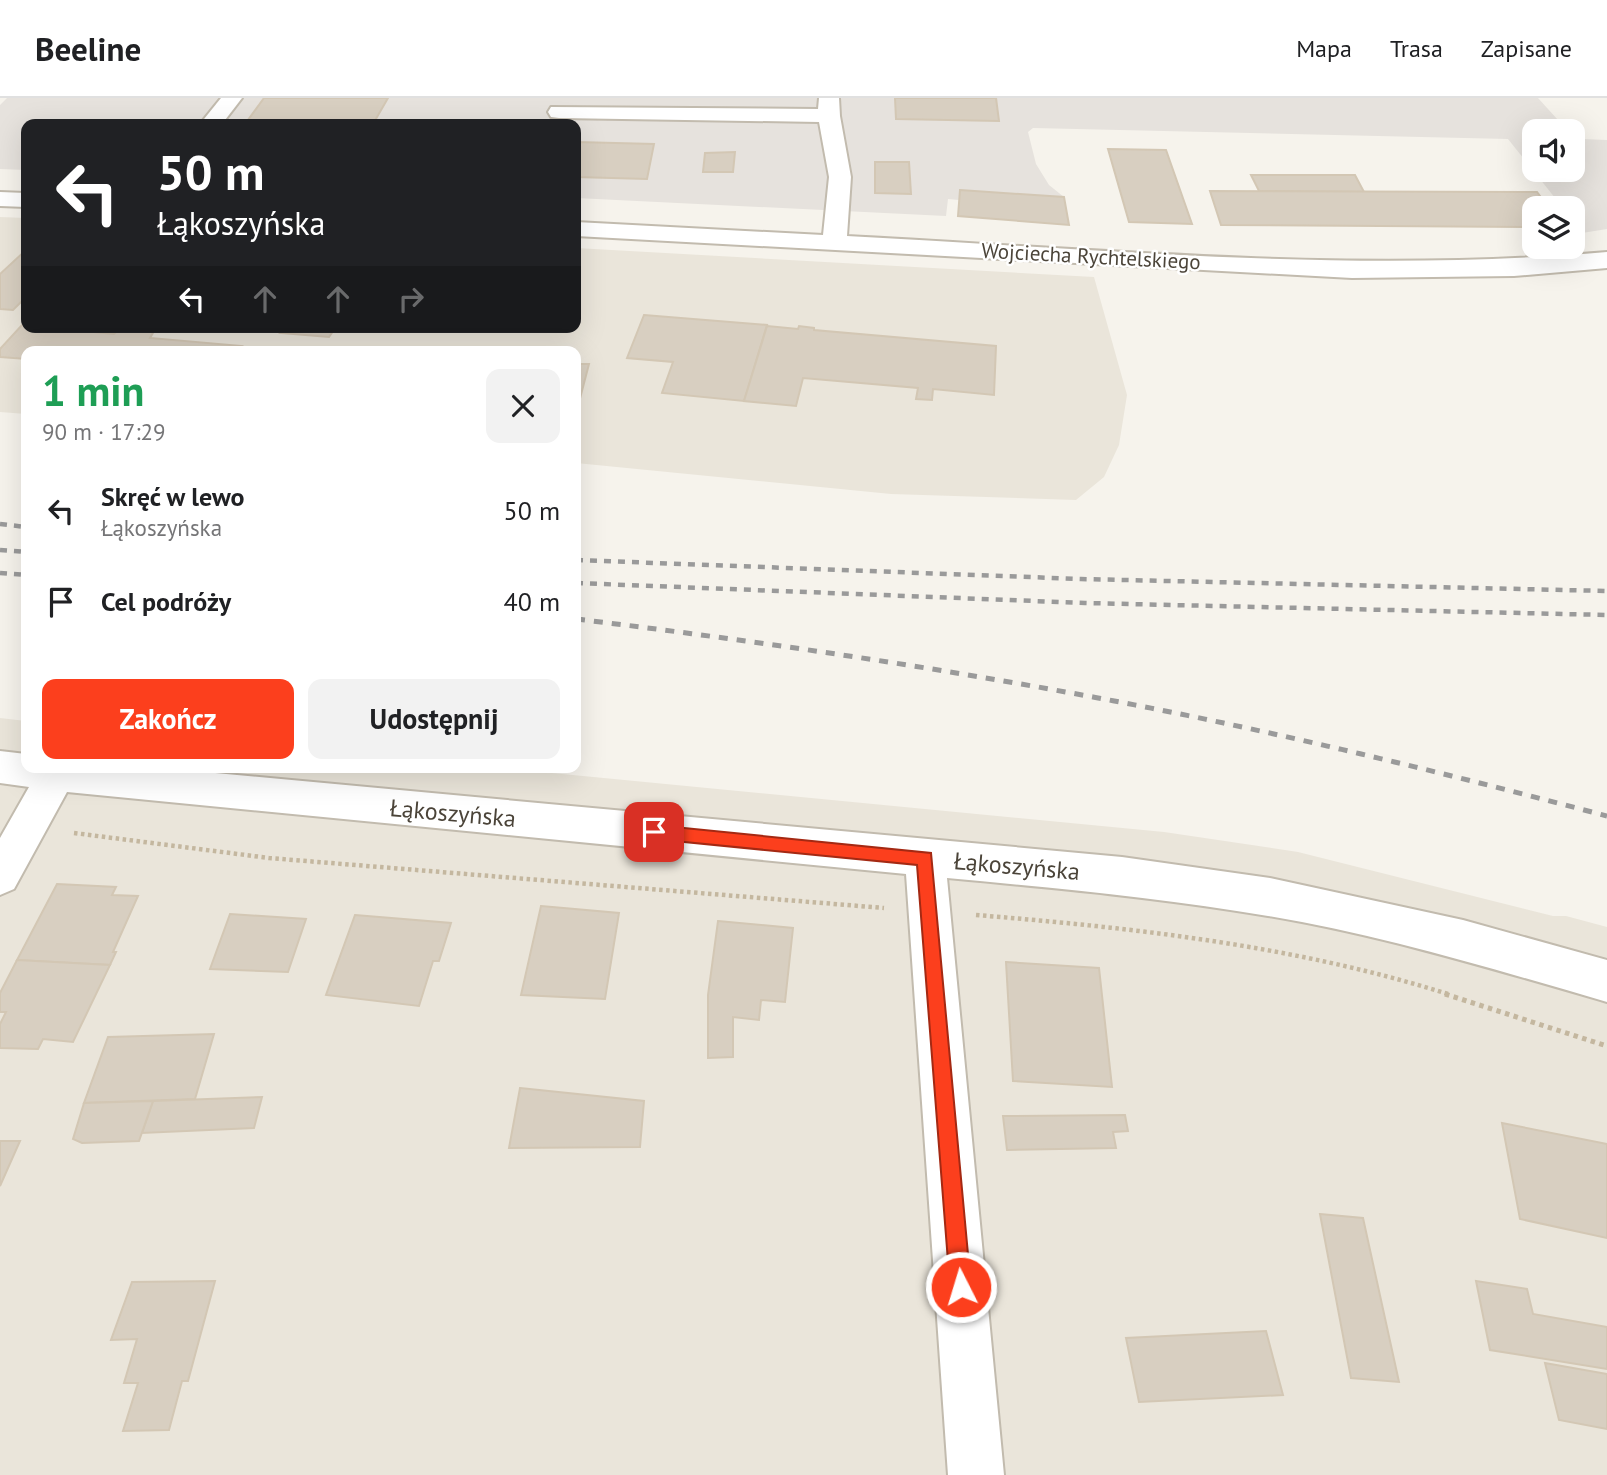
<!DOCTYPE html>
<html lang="pl">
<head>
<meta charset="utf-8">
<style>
	body { margin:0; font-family:"PT Sans",sans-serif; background:#f2f2f2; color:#202124; height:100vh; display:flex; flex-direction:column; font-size:26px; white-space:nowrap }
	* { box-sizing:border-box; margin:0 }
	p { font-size:23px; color:#757577 }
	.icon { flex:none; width:38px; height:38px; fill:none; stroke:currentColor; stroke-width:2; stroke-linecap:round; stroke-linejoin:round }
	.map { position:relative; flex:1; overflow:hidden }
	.sheet { position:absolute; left:21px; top:248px; width:560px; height:427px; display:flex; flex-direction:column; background:#fff; border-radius:14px; box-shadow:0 7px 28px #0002 }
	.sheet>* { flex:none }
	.banner { position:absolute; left:21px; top:21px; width:560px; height:214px; border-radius:14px; box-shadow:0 7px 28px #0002; background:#202124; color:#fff; overflow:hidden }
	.controls { position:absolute; left:1522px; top:21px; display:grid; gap:14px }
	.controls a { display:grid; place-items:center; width:63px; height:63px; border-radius:14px; background:#fff; box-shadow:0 7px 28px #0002; font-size:35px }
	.pin { position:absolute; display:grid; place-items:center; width:60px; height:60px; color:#fff; margin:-30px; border-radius:14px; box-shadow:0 4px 10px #0006 }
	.me { position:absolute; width:77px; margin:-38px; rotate:355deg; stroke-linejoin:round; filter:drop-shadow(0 0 5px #0008) }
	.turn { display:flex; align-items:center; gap:24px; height:147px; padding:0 21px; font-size:32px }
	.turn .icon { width:91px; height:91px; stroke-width:2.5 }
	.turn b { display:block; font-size:49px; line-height:60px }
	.lanes { display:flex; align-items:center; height:66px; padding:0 21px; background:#0003; justify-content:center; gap:35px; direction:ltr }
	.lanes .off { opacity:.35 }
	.round { display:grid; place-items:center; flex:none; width:74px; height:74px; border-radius:14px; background:#f2f2f2 }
	.summary { display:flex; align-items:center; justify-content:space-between; height:119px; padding:0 21px }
	h1 { font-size:42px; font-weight:800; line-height:52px; color:#1e9e55 }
	.cta { display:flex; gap:14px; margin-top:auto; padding:14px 21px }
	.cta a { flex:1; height:80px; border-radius:14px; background:#fc3f1d; color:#fff; font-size:28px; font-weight:800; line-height:80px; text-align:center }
	.cta a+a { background:#f2f2f2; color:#202124 }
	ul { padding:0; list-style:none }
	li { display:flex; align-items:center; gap:21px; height:91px; padding:0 21px }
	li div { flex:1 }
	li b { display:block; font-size:26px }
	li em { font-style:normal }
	header { display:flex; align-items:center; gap:42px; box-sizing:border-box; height:98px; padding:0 35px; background:#fff; border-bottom:2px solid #e0e0e0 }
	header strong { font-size:33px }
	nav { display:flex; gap:38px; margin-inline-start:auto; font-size:24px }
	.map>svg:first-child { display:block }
</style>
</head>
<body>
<header>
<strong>Beeline</strong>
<nav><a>Mapa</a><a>Trasa</a><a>Zapisane</a></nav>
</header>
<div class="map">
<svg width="1607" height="1377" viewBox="0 0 1607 1377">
	<rect width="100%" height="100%" fill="#f6f3ec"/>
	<g fill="#eae5da">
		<path d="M0,119l26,1v109h550v-79l518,29 33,118 -8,50 -15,32 -28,23 -185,-6 -315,-31v-111h-550v62l-26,-2z"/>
		<path d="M0,620l26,3v47h475l663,64 134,20 255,64h13l41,11v548h-1607z"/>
	</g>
	<path fill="#e6e2dd" d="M7,0h1531l30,33h-33v39h38v-36l9,5 25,1v89l-25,4 -9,-11v-14h-10l-55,-69 -475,-11 -5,4 8,32 13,21 15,12 -103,-7 -2,10 -11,-1 -2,17 -370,-18v-74h-550v46l-26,-1v-64z"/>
	<g fill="#d8cfc1" stroke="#d3c7b4" stroke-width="2">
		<path d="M264,0h124l-15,26h-128z"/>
		<path d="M895,0h101l3,23 -103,-2z"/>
		<path d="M576,44l78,2 -7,35 -71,-2z"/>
		<path d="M1108,51l58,1 26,74 -63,-2z"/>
		<path d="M735,54l-2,20h-30l2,-19z"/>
		<path d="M875,64h34l2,32 -36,-1z"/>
		<path d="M1251,77h104l9,17 -105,-1z"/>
		<path d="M960,92l104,7 5,28 -111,-9z"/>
		<path d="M1210,93l327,1 12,16h-14v19l-314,-2z"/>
		<path d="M26,152v47l-13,13 -13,-1v-35z"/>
		<path d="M644,217l123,10 -23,76 -82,-8 11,-31 -46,-4z"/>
		<path d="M22,227l92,9 6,-6 34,3 -4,7 92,8 -4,6h-212v7l-26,-2v-8z"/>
		<path d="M767,228l31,3 1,-3 15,2v2l182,16 -2,49 -61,-6 -1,11 -16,-1 2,-11 -115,-10 -7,28 -52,-5z"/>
		<path d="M284,229h52l-7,10 -49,-4z"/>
		<path d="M576,266h13l-12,46h-1z"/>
		<path d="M57,786l59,3 -4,8 26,1 -25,56h3l-6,13 -93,-5z"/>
		<path d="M541,808l78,7 -14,86 -84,-4z"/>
		<path d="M230,816l76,5 -18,53 -78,-3z"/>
		<path d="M355,817l96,8 -12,38h-6l-14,45 -93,-11z"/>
		<path d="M718,823l75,7 -8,74 -24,-2 -2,20 -26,-3v40l-25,1v-63z"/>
		<path d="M17,862l93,5 -37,77 -30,-3 -5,10 -38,-1v-24l6,-12h-6v-19z"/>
		<path d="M1006,864l93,6 13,119 -99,-6z"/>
		<path d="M214,936l-19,65 -111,4 24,-66z"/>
		<path d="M520,990l124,13 -4,46 -131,1z"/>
		<path d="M262,999l-8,31 -112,5 11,-32z"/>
		<path d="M153,1003l-14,40 -57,2 -9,-4 11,-36z"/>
		<path d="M1125,1017l3,16 -15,1 3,16 -109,2 -4,-34z"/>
		<path d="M1502,1025l105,21v94l-87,-19z"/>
		<path d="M0,1043h20l-20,45z"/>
		<path d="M1320,1116l43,4 36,164 -48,-4z"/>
		<path d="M215,1183l-27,100h-6l-13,49 -46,1 15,-48h-14l13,-44 -26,1 21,-58z"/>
		<path d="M1476,1183l51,8 6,25 74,13v42l-117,-19z"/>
		<path d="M1266,1233l17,64 -144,7 -13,-64z"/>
		<path d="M1545,1265l62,11v55l-48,-9z"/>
	</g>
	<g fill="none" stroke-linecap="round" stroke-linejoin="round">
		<g stroke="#c2bbae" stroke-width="4">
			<g id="minor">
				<path d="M221,0h21l-20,26h-22z"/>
				<path d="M819,0h20l1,18 11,61 -4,59c253,13 507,38 760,16v16l-93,8 -162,2 -776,-42v-14l247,13 6,-58 -10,-55 -260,-4 -8,-1 -3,-5 3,-5 267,2z"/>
				<path d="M0,94l26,1v14l-26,-1z"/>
				<path d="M0,653l26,3v14h135l961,89 148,21 193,42 144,40v42c-110,-32 -226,-67 -339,-86 -106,-18 -214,-28 -321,-38l57,597h-56l-42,-601 -839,-82 -53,97 -14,6v-57l29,-51 -29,-4z"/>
			</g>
		</g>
		<g stroke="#c4b79f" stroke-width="4.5" stroke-dasharray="3.5 3.5" stroke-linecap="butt">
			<path d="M74,735l195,25 615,50"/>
			<path d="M976,817c160,13 321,31 475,80"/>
		</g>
		<path stroke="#c4b79f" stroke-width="5" stroke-dasharray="4.5 4.5" stroke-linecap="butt" d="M1445,896l162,52"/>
		<use href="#minor" fill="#fff" fill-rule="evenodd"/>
		<g stroke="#9a9a9a" stroke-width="4.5" stroke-dasharray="7 7" stroke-linecap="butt">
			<path d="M0,426l26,3"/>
			<path d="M0,452l26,2"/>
			<path d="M576,462l505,19 526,12"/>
			<path d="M0,475l26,2"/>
			<path d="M576,485l509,20 522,12"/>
			<path d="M576,521l11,1"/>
		</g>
		<path stroke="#9a9a9a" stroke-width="5" stroke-dasharray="9 9" stroke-linecap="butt" d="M576,521c173,21 345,46 517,78 173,32 344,74 514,119"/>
	</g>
	<path fill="#fc3f1d" stroke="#a42913" stroke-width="2" d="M654,727l277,28 40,434 -3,8 -7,3 -8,-3 -3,-8 -33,-422 -263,-26 -6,-2 -2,-5 2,-5z"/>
	<g text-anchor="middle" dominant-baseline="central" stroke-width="5" stroke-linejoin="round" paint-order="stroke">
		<g font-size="21" fill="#4b4439" stroke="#fff">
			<text transform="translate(1091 158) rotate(3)">Wojciecha Rychtelskiego</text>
		</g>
		<g font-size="24" fill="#4b4439" stroke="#fff">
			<text transform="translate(453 715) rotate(5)">Łąkoszyńska</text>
			<text transform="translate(1017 768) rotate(5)">Łąkoszyńska</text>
		</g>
	</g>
</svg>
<div class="controls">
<a><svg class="icon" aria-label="sound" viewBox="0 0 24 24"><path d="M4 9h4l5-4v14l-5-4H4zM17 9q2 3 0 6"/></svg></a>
<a><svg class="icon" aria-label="layers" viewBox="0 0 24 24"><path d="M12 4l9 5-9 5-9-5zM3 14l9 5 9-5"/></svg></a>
</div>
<div class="pin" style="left:654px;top:734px;background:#d93025"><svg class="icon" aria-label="arrive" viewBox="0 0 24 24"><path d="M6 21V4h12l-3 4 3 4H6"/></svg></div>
<svg class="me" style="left:961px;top:1189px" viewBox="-20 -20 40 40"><circle r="17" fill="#fc3f1d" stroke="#fff" stroke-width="3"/><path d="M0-11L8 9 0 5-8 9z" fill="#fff"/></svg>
<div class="banner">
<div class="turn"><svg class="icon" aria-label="left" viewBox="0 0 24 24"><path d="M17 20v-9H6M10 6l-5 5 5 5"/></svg><div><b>50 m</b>Łąkoszyńska</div></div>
<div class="lanes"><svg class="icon" aria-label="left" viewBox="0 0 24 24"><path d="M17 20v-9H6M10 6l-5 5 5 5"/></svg><svg class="icon off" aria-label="ahead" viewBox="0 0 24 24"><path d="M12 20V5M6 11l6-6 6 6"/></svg><svg class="icon off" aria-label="ahead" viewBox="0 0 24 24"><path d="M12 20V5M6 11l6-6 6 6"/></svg><svg class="icon off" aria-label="right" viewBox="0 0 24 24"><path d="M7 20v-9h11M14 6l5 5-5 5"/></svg></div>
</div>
<section class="sheet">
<div class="summary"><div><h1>1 min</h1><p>90 m · 17:29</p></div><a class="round"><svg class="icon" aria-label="close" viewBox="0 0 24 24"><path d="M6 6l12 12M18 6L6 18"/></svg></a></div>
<ul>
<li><svg class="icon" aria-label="left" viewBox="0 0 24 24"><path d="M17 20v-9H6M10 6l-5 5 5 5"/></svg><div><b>Skręć w lewo</b><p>Łąkoszyńska</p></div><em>50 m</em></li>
<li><svg class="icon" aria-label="arrive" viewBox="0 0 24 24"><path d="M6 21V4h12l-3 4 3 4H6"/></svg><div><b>Cel podróży</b></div><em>40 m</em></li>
</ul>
<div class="cta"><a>Zakończ</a><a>Udostępnij</a></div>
</section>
</div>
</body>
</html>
